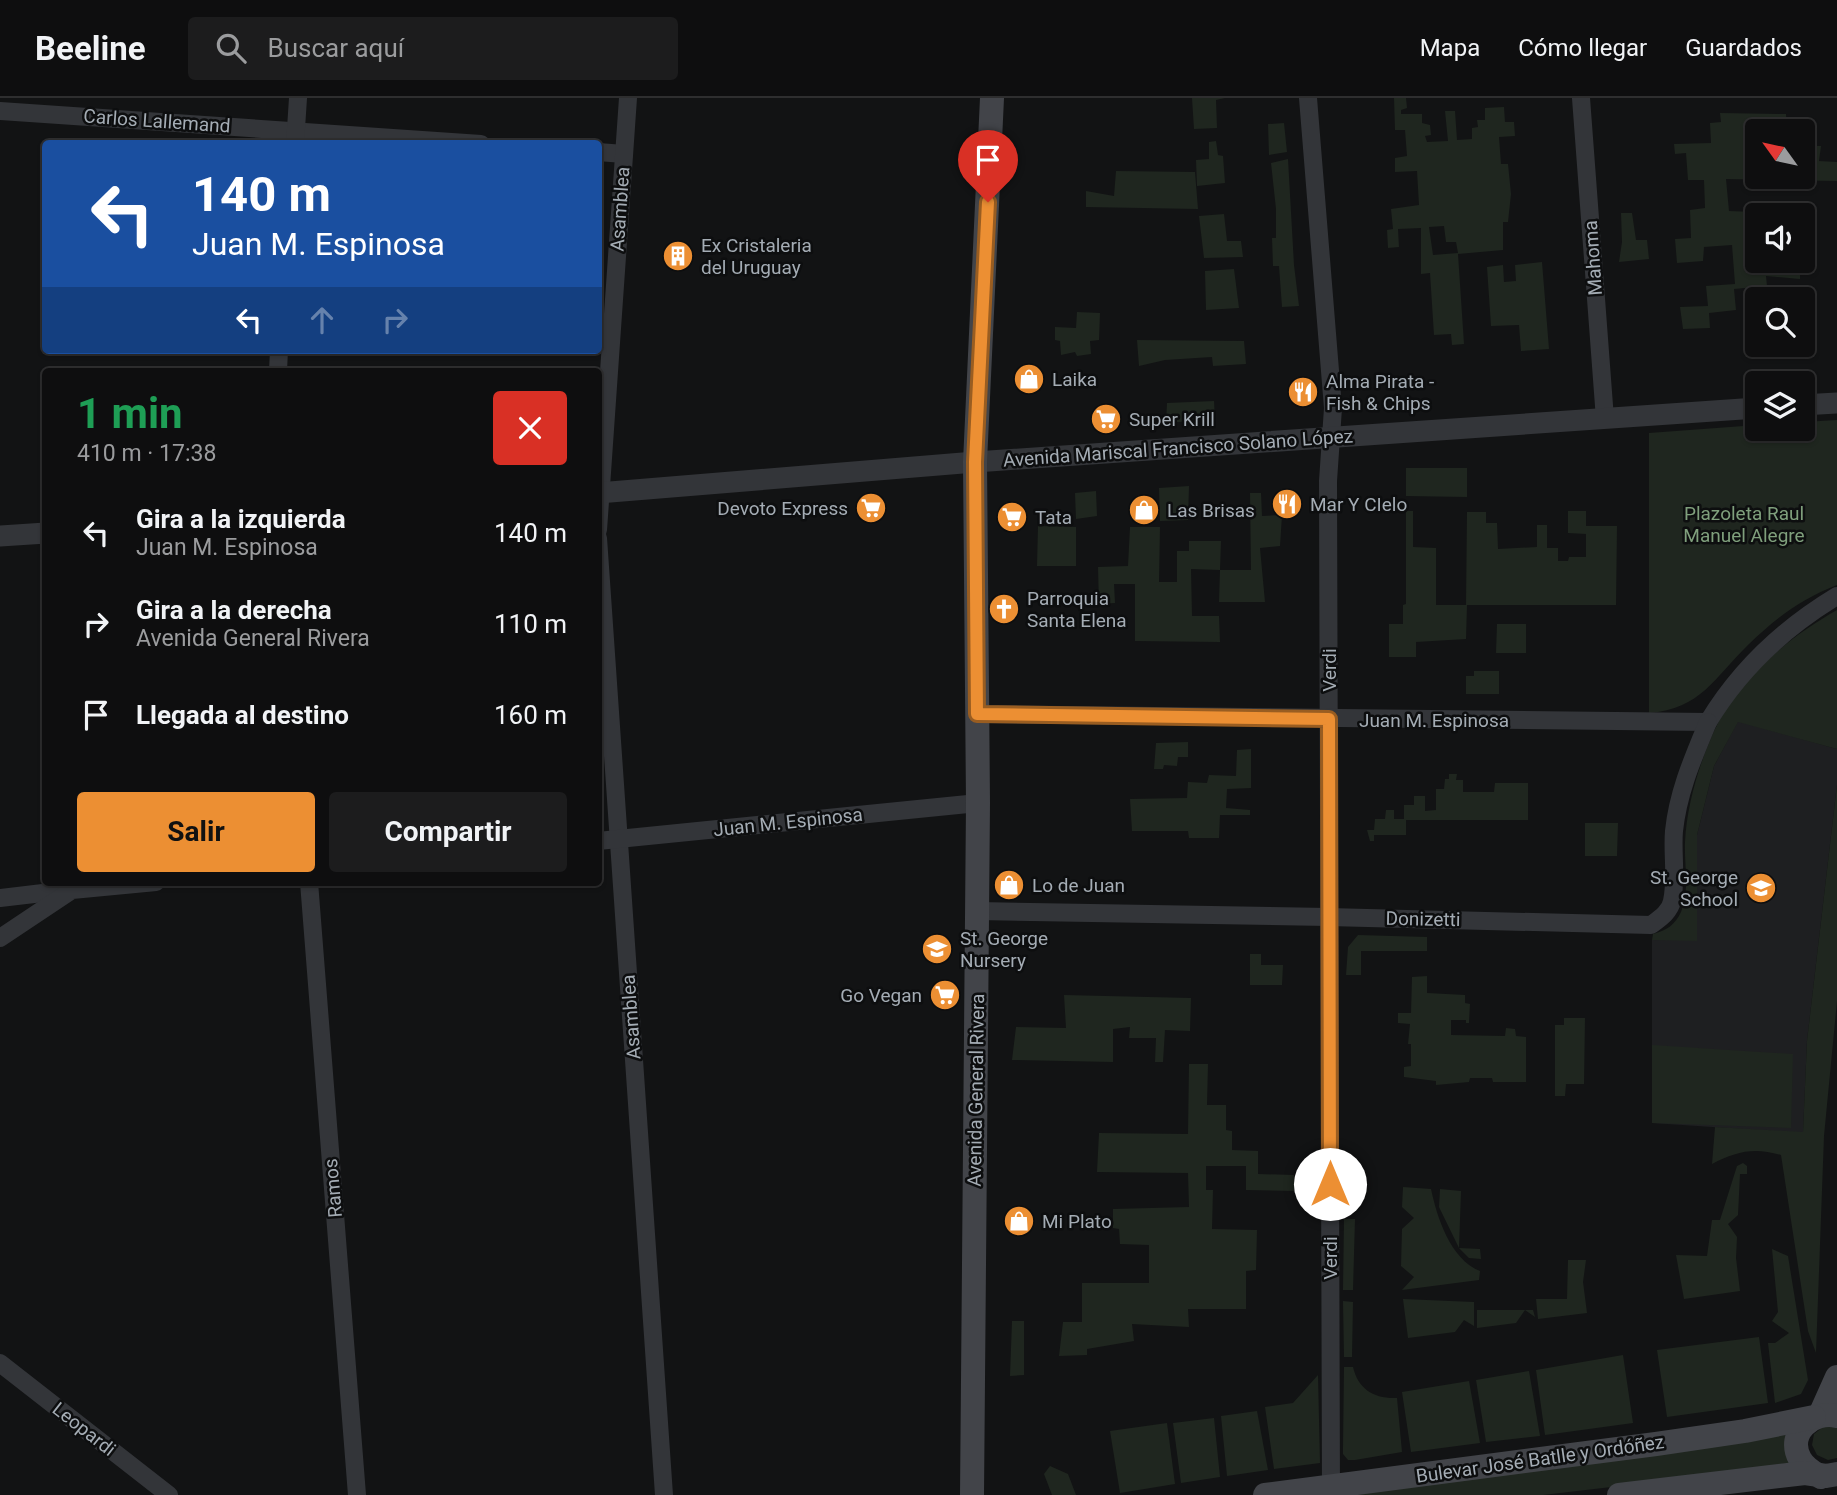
<!DOCTYPE html>
<html lang="es">
<head>
<meta charset="utf-8">
<style>
	body { margin:0; font-family:Roboto,sans-serif; background:#1c1c1d; color:#f1f3f6; height:100vh; display:flex; flex-direction:column; font-size:26px; white-space:nowrap }
	* { box-sizing:border-box; margin:0 }
	p { font-size:23px; color:#9b9c9e }
	.icon { flex:none; width:38px; height:38px; fill:none; stroke:currentColor; stroke-width:2; stroke-linecap:round; stroke-linejoin:round }
	.map { position:relative; flex:1; overflow:hidden }
	.panel { position:absolute; left:42px; top:270px; width:560px; height:518px; display:flex; flex-direction:column; background:#0e0e0f; border-radius:7px; box-shadow:0 2px 5px #0004,0 0 0 2px #2e2e2f }
	.panel>* { flex:none }
	.top-card { position:absolute; left:42px; top:42px; width:560px; height:214px; border-radius:7px; box-shadow:0 2px 5px #0004,0 0 0 2px #2e2e2f; background:#1a4fa0; color:#fff; overflow:hidden }
	.needle { width:46px; rotate:303deg }
	.buttons { position:absolute; left:1745px; top:21px; display:grid; gap:14px }
	.buttons a { display:grid; place-items:center; width:70px; height:70px; border-radius:7px; background:#0e0e0f; box-shadow:0 2px 5px #0004,0 0 0 2px #2e2e2f; font-size:35px }
	.pin { position:absolute; display:grid; place-items:center; width:60px; height:60px; color:#fff; margin:-72px -30px; border-radius:50% 50% 50% 0; rotate:-45deg; box-shadow:0 0 7px #0007 }
	.pin .icon { rotate:45deg }
	.me { position:absolute; width:77px; margin:-38px; rotate:0deg; stroke-linejoin:round; filter:drop-shadow(0 0 5px #0008) }
	.turn { display:flex; align-items:center; gap:24px; height:147px; padding:0 35px; font-size:32px }
	.turn .icon { width:91px; height:91px; stroke-width:2.5 }
	.turn b { display:block; font-size:49px; line-height:60px }
	.lanes { display:flex; align-items:center; height:66px; padding:0 35px; background:#0003; justify-content:center; gap:35px; direction:ltr }
	.lanes .off { opacity:.35 }
	.round { display:grid; place-items:center; flex:none; width:74px; height:74px; border-radius:7px; background:#1c1c1d }
	.head { display:flex; align-items:center; justify-content:space-between; height:119px; padding:0 35px }
	h1 { font-size:42px; font-weight:700; line-height:52px; color:#1e9e55 }
	.button { display:flex; gap:14px; margin-top:auto; padding:14px 35px }
	.button a { flex:1; height:80px; border-radius:7px; background:#ec8f33; color:#111; font-size:28px; font-weight:700; line-height:80px; text-align:center }
	.button a+a { background:#1c1c1d; color:#f1f3f6 }
	ul { padding:0; list-style:none }
	li { display:flex; align-items:center; gap:21px; height:91px; padding:0 35px }
	li div { flex:1 }
	li b { display:block; font-size:26px }
	li em { font-style:normal }
	header { display:flex; align-items:center; gap:42px; box-sizing:border-box; height:98px; padding:0 35px; background:#0e0e0f; border-bottom:2px solid #2e2e2f }
	header strong { font-size:33px }
	nav { display:flex; gap:38px; margin-inline-start:auto; font-size:24px }
	.search { width:490px; height:63px; background:#1c1c1d; display:flex; align-items:center; gap:18px; box-sizing:border-box; padding:0 24px; border-radius:7px; color:#9b9c9e; font-size:26px }
	.map>svg:first-child { display:block }
</style>
</head>
<body>
<header>
<strong>Beeline</strong>
<div class="search"><svg class="icon" aria-label="search" viewBox="0 0 24 24"><circle cx="10" cy="10" r="6"/><path d="M15 15l6 6"/></svg>Buscar aquí</div>
<nav><a>Mapa</a><a>Cómo llegar</a><a>Guardados</a></nav>
</header>
<div class="map">
<svg width="1837" height="1397" viewBox="0 0 1837 1397">
	<rect width="100%" height="100%" fill="#121314"/>
	<path fill="#1e1f21" d="M1738,623l99,28v36l-30,256 -4,92 -151,-10v-183h45v-105l17,-69z"/>
	<g fill="#1f261f" fill-rule="evenodd">
		<path d="M1192,0h33l-9,2 1,28 -23,1z"/>
		<path d="M1394,0h12l1,10 -6,2v4h21v9l8,2 1,10 -6,1 2,6 21,-1 -3,-30h10l2,29 15,-1v-11l6,-1 -1,-7h8v-12l19,-1 1,15h9l1,14 -16,1 2,27h7l3,30 -3,28h-5v28l-45,4 6,90 -12,1 -1,-11 -17,1 -4,-62 -9,1v-46l-23,1 1,18 -11,1 -1,-18 6,-1 -2,-20 28,-4 -2,-34 -22,1v-14l12,-2 -2,-26h-10zM1444,128l2,16h10l2,11 -25,2 -4,-28z"/>
		<path d="M1720,15l66,1 1,17h-30v46h45l1,-31h18l-2,15 18,1v19l-111,-2 3,32 76,3v31h-2l-1,-30h-45v46h43v18l-34,-3 1,10 -33,3 2,21 -27,3 1,15 -27,1 -3,-22 28,-1 -2,-20 29,-2 -3,-39 -28,2 -1,14 -26,2 -2,-24 16,-1 -1,-28 15,-2 -1,-28h-16l-2,-27 -11,1 -1,-10 37,-1 -1,-20 11,-1z"/>
		<path d="M1284,25l3,29 -18,3 -1,-31z"/>
		<path d="M1216,43l2,14 5,1 2,27 -28,3 -1,-26 13,-1v-17z"/>
		<path d="M1288,61l6,106 5,41 -17,1 -3,-41h-6l-1,-28h4v-29l-5,-46z"/>
		<path d="M1116,73l79,1 3,37 -112,-2v-16l28,5z"/>
		<path d="M1621,115h11l4,27h11l2,19 -30,3 3,-20z"/>
		<path d="M1224,116l3,27h14l2,16 -39,1 -5,-42z"/>
		<path d="M1542,164l7,87 -28,2 -2,-26 -28,1 -4,-59 16,-2 1,17 12,-1 -1,-16z"/>
		<path d="M1234,171l5,39 -33,2 -1,-39z"/>
		<path d="M1077,214l23,1 -1,27 -9,1 1,13 -14,2 -2,-4 -14,3 -1,-14 -5,-1v-13l21,1z"/>
		<path d="M1137,242l107,1 2,23 -33,2 -1,-9 -47,3 -26,6z"/>
		<path d="M1214,303l1,18 -49,4 1,-20z"/>
		<path d="M1837,322v165c-36,14 -61,33 -89,60 -34,33 -47,64 -99,68v-280l108,-8v4h45l1,-7z"/>
		<path d="M1406,370h61v29l-61,-1z"/>
		<path d="M1189,388l-1,34 -28,1 -1,-33z"/>
		<path d="M1096,393l1,25 -21,3 -1,-26z"/>
		<path d="M1250,395h11l1,23 20,-1 -2,31 -20,2 5,54h-46l1,-32 -29,-1 1,47h27l1,26 -85,-1v-57h-21l1,19 -16,1 -1,-37 30,-1 2,-39h30l-1,55h18v-31h12v-10h32l-1,29h31z"/>
		<path d="M1406,413h7v36l23,1v57h30l1,-93h19v11h11l1,26 39,-2v-22h10v23h11v13h10l1,-4h17v-23l-18,-1v-22h18v15h31l-1,79h-149l-1,34 -50,3v15h-27v-33h14v-19l3,-1z"/>
		<path d="M1038,428l38,1v39h-39z"/>
		<path d="M1837,512v139l-99,-27 -24,44 -17,69v106l-45,-1 1,-6c14,-4 22,-9 28,-22 9,-21 3,-48 4,-70 2,-38 14,-78 30,-113 24,-51 74,-92 122,-119z"/>
		<path d="M1497,526h29v29h-30z"/>
		<path d="M1474,573h25v23h-33v-18h8z"/>
		<path d="M1188,644v15h-10l-1,9 -13,-1 -1,4h-9l2,-26z"/>
		<path d="M1251,651v39l-24,1 -1,19 24,2v5h-30l-1,23h-30l-1,-7h-56l-2,-32 57,-1 1,-16 19,1 2,-8 27,1 1,-26z"/>
		<path d="M1449,676h8l-1,6h7v12h31l1,-9h33v37h-122v15h-32v6h-4l-3,-11h7l1,-11h10l1,-9h8v9h10v-14h10v-9h11v15l11,-1v-21h8l1,-10h4z"/>
		<path d="M1837,687v216l-13,135 -8,217 -8,-22 -27,-176c-26,-8 -45,-4 -69,9l3,-37 88,5 4,-91z"/>
		<path d="M1585,725h33l-1,33h-32z"/>
		<path d="M1358,837l69,2v14h-66v24h-15l2,-28z"/>
		<path d="M1250,856h11v11h22l-1,20h-32z"/>
		<path d="M1427,878v17l38,2v8l5,1 -1,19h-3v-3h-15v15l54,1 1,-8 9,1 1,7 10,1v45h-33l-1,-4h-22l-1,4 -33,3v-4l-32,-4v-10l7,-1v-22h-3l2,-20 -12,-1v-10h13l1,-36z"/>
		<path d="M1064,897l127,3 -1,33 -25,-1 -2,32h-8l1,-24h-27l1,-11 -17,2v33l-101,-2 4,-33 50,1z"/>
		<path d="M1564,920h21l-1,66h-18l-1,12h-10v-71h9z"/>
		<path d="M1652,947l141,9 -2,74 -139,-5z"/>
		<path d="M1189,966h19l-1,41h19v25l6,1v19l26,1v23l36,1v16l-48,-1v-24h-40v24h7l-1,39 45,1 -1,40 -10,1v38h-58l1,18 -57,-3 2,17 -47,8v6l-28,1 4,-34h19v-39h67v-38l-29,-1 -1,-15 -6,-1v-19l76,-2 -1,-34 -91,-1 2,-39 89,1z"/>
		<path d="M1743,1065l4,3v8h-7l-2,41 -10,9 9,13 -1,21 4,33 -56,8 -8,-44 31,1 5,-36h8l17,-54z"/>
		<path d="M1403,1089l28,2c6,28 19,70 49,82l-1,9 -77,10 12,-13 -13,-11 1,-37 12,-11 -12,-11z"/>
		<path d="M1440,1091l21,2 -2,57 21,1 1,10 -12,-1 -10,-10 -20,-41z"/>
		<path d="M1344,1121h11l-2,71h-10z"/>
		<path d="M1772,1151l16,7 20,124 -7,14 -26,9 -7,-60h7l14,-10 -17,-12 6,-9z"/>
		<path d="M1568,1162h18l-3,22 4,31 -49,6 -2,-20h31z"/>
		<path d="M1403,1201l71,3v24l-10,-6 -9,12 -47,6z"/>
		<path d="M1343,1203l10,1 -1,55h-8z"/>
		<path d="M1477,1212h56l2,7 -10,-7 -9,13 -39,5z"/>
		<path d="M1012,1223h12v54l-14,1z"/>
		<path d="M1759,1239l9,66 -101,14 -10,-67z"/>
		<path d="M1623,1257l10,68 -88,12 -9,-65z"/>
		<path d="M1344,1269h9c5,22 21,32 44,31l5,54 -47,8h-7l-5,-6v-6z"/>
		<path d="M1529,1273l11,65 -54,6 -10,-62z"/>
		<path d="M1318,1277l2,88 -46,6 -9,-62 28,-4z"/>
		<path d="M1469,1283l11,62 -69,9 -9,-60z"/>
		<path d="M1257,1313l11,59 -41,6 -6,-60z"/>
		<path d="M1214,1320l6,59 -39,6 -8,-60z"/>
		<path d="M1167,1325l8,61 -55,9 -10,-62z"/>
		<path d="M1823,1329h14v31l-9,2 -11,-5 -5,-10 2,-11z"/>
		<path d="M1790,1334l5,30 -81,13 -171,20h-193z"/>
		<path d="M1050,1368l18,8 8,21h-24l-8,-21z"/>
	</g>
	<g fill="none" stroke-linecap="round" stroke-linejoin="round">
		<g stroke="#333539" stroke-width="18">
			<path d="M1308,0l25,310 -5,73 3,1014"/>
			<path d="M1581,0l24,321"/>
			<path d="M0,13l481,33"/>
			<path d="M295,46l3,-46"/>
			<path d="M598,54l26,2"/>
			<path d="M278,273l1,-21"/>
			<path d="M598,432l30,-432"/>
			<path d="M598,440l66,957"/>
			<path d="M977,616l731,8c32,-53 76,-94 129,-126"/>
			<path d="M598,743l380,-38"/>
			<path d="M309,784l48,613"/>
			<path d="M0,800l68,-8"/>
			<path d="M977,813l351,6 323,8c8,-6 19,-13 21,-24 5,-22 0,-48 2,-70 4,-39 19,-73 34,-109"/>
			<path d="M0,840l72,-48 84,-8"/>
			<path d="M0,1265l169,132"/>
		</g>
		<g stroke="#333539" stroke-width="21">
			<path d="M1802,307l35,-2"/>
			<path d="M598,395l377,-31 782,-54"/>
			<path d="M0,438l46,-3"/>
		</g>
		<g stroke="#424449" stroke-width="24">
			<path d="M1820,1317l17,-38"/>
			<path d="M1821,1379c-8,-5 -16,-9 -21,-18 -14,-25 12,-49 37,-43"/>
			<path d="M972,1397l6,-692 -3,-341 17,-364"/>
			<path d="M1265,1397l391,-51 89,-13 69,-14"/>
			<path d="M1619,1397l186,-22 21,3 11,-2"/>
		</g>
	</g>
	<g fill="none" stroke-linecap="round" stroke-linejoin="round">
		<g stroke="#995d21" stroke-width="18">
			<path id="route" d="M988,104l-13,260 2,252 352,5 1,465"/>
		</g>
		<use href="#route" stroke="#ec8f33" stroke-width="12"/>
	</g>
	<defs>
		<g id="building-disc" transform="scale(1.575)"><circle r="9.5" fill="#ec8f33" stroke="#0d0e0f"/><path d="M-4-6H4V6H1V3H-1V6H-4ZM-2.5-4.3h1.7v1.8h-1.7ZM.8-4.3h1.7v1.8H.8ZM-2.5-1h1.7V.8h-1.7ZM.8-1h1.7V.8H.8Z" fill="#fff"/></g>
		<g id="shop-disc" transform="scale(1.575)"><circle r="9.5" fill="#ec8f33" stroke="#0d0e0f"/><path d="M-5-2.5h2.3a2.7 3.5 0 0 1 5.4 0H5L5.5 6h-11ZM-1.5-2.5h3a1.5 2.3 0 0 0-3 0Z" fill="#fff"/></g>
		<g id="restaurant-disc" transform="scale(1.575)"><circle r="9.5" fill="#ec8f33" stroke="#0d0e0f"/><path d="M-5-6h1v4h1v-4h1v4h1v-4h1v5L-1.5 .5V6h-2V.5L-5-1ZM5-6V6H3V1.5H1.5Q1.5-4 5-6Z" fill="#fff"/></g>
		<g id="supermarket-disc" transform="scale(1.575)"><circle r="9.5" fill="#ec8f33" stroke="#0d0e0f"/><path d="M-6-5.5h2.5l.6 2H6L4.5 2H-2.5L-4.4-4H-6ZM-1.5 3.2a1.3 1.3 0 1 0 .1 0ZM3 3.2a1.3 1.3 0 1 0 .1 0Z" fill="#fff"/></g>
		<g id="church-disc" transform="scale(1.575)"><circle r="9.5" fill="#ec8f33" stroke="#0d0e0f"/><path d="M-1.2-6h2.4v3.5h3.3v2.4h-3.3V6h-2.4V-.1h-3.3v-2.4h3.3Z" fill="#fff"/></g>
		<g id="school-disc" transform="scale(1.575)"><circle r="9.5" fill="#ec8f33" stroke="#0d0e0f"/><path d="M0-5L7-2L0 1L-7-2ZM-4 1L0 2.5L4 1V4Q0 6-4 4Z" fill="#fff"/></g>
	</defs>
	<g fill-rule="evenodd">
		<use href="#building-disc" x="678" y="158"/>
		<use href="#shop-disc" x="1029" y="281"/>
		<use href="#restaurant-disc" x="1303" y="294"/>
		<use href="#supermarket-disc" x="1106" y="321"/>
		<use href="#restaurant-disc" x="1287" y="406"/>
		<use href="#supermarket-disc" x="871" y="410"/>
		<use href="#shop-disc" x="1144" y="412"/>
		<use href="#supermarket-disc" x="1012" y="419"/>
		<use href="#church-disc" x="1004" y="511"/>
		<use href="#shop-disc" x="1009" y="787"/>
		<use href="#school-disc" x="1761" y="790"/>
		<use href="#school-disc" x="937" y="851"/>
		<use href="#supermarket-disc" x="945" y="897"/>
		<use href="#shop-disc" x="1019" y="1123"/>
	</g>
	<g text-anchor="middle" dominant-baseline="central" stroke-width="5" stroke-linejoin="round" paint-order="stroke">
		<g font-size="19" fill="#a4acb4" stroke="#0d0e0f">
			<text transform="translate(157 23) rotate(4)">Carlos Lallemand</text>
			<text transform="translate(620 111) rotate(-86)">Asamblea</text>
			<text transform="translate(1593 160) rotate(-94)">Mahoma</text>
			<text transform="translate(1178 350) rotate(-4)">Avenida Mariscal Francisco Solano López</text>
			<text transform="translate(1329 572) rotate(-90)">Verdi</text>
			<text x="1434" y="622">Juan M. Espinosa</text>
			<text transform="translate(788 724) rotate(-6)">Juan M. Espinosa</text>
			<text transform="translate(1423 821) rotate(1)">Donizetti</text>
			<text transform="translate(631 919) rotate(-94)">Asamblea</text>
			<text transform="translate(976 992) rotate(-89)">Avenida General Rivera</text>
			<text transform="translate(333 1090) rotate(-95)">Ramos</text>
			<text transform="translate(1330 1160) rotate(-90)">Verdi</text>
			<text transform="translate(84 1331) rotate(38)">Leopardi</text>
			<text transform="translate(1540 1361) rotate(-8)">Bulevar José Batlle y Ordóñez</text>
		</g>
		<g font-size="19" fill="#a4acb4" stroke="#0d0e0f" text-anchor="start">
			<text x="701" y="147">Ex Cristaleria<tspan x="701" dy="22">del Uruguay</tspan></text>
			<text x="1052" y="281">Laika</text>
			<text x="1326" y="283">Alma Pirata -<tspan x="1326" dy="22">Fish &amp; Chips</tspan></text>
			<text x="1129" y="321">Super Krill</text>
			<text x="1310" y="406">Mar Y CIelo</text>
			<text x="848" y="410" text-anchor="end">Devoto Express</text>
			<text x="1167" y="412">Las Brisas</text>
			<text x="1035" y="419">Tata</text>
			<text x="1027" y="500">Parroquia<tspan x="1027" dy="22">Santa Elena</tspan></text>
			<text x="1738" y="779" text-anchor="end">St. George<tspan x="1738" dy="22">School</tspan></text>
			<text x="1032" y="787">Lo de Juan</text>
			<text x="960" y="840">St. George<tspan x="960" dy="22">Nursery</tspan></text>
			<text x="922" y="897" text-anchor="end">Go Vegan</text>
			<text x="1042" y="1123">Mi Plato</text>
		</g>
		<g font-size="19" fill="#7f9f7c" stroke="#0d0e0f">
			<text x="1744" y="415">Plazoleta Raul<tspan x="1744" dy="22">Manuel Alegre</tspan></text>
		</g>
	</g>
</svg>
<div class="buttons">
<a><svg class="needle" viewBox="-14 -14 28 28"><path d="M0-13l5 13h-10z" fill="#e53935"/><path d="M0 13l5-13h-10z" fill="#9b9c9e"/></svg></a>
<a><svg class="icon" aria-label="sound" viewBox="0 0 24 24"><path d="M4 9h4l5-4v14l-5-4H4zM17 9q2 3 0 6"/></svg></a>
<a><svg class="icon" aria-label="search" viewBox="0 0 24 24"><circle cx="10" cy="10" r="6"/><path d="M15 15l6 6"/></svg></a>
<a><svg class="icon" aria-label="layers" viewBox="0 0 24 24"><path d="M12 4l9 5-9 5-9-5zM3 14l9 5 9-5"/></svg></a>
</div>
<div class="pin" style="left:988px;top:104px;background:#d93025"><svg class="icon" aria-label="arrive" viewBox="0 0 24 24"><path d="M6 21V4h12l-3 4 3 4H6"/></svg></div>
<svg class="me" style="left:1330px;top:1086px" viewBox="-20 -20 40 40"><circle r="19" fill="#fff"/><path d="M0-13L10 11 0 6-10 11z" fill="#ec8f33"/></svg>
<div class="top-card">
<div class="turn"><svg class="icon" aria-label="left" viewBox="0 0 24 24"><path d="M17 20v-9H6M10 6l-5 5 5 5"/></svg><div><b>140 m</b>Juan M. Espinosa</div></div>
<div class="lanes"><svg class="icon" aria-label="left" viewBox="0 0 24 24"><path d="M17 20v-9H6M10 6l-5 5 5 5"/></svg><svg class="icon off" aria-label="ahead" viewBox="0 0 24 24"><path d="M12 20V5M6 11l6-6 6 6"/></svg><svg class="icon off" aria-label="right" viewBox="0 0 24 24"><path d="M7 20v-9h11M14 6l5 5-5 5"/></svg></div>
</div>
<section class="panel">
<div class="head"><div><h1>1 min</h1><p>410 m · 17:38</p></div><a class="round" style="background:#d93025;color:#fff"><svg class="icon" aria-label="close" viewBox="0 0 24 24"><path d="M6 6l12 12M18 6L6 18"/></svg></a></div>
<ul>
<li><svg class="icon" aria-label="left" viewBox="0 0 24 24"><path d="M17 20v-9H6M10 6l-5 5 5 5"/></svg><div><b>Gira a la izquierda</b><p>Juan M. Espinosa</p></div><em>140 m</em></li>
<li><svg class="icon" aria-label="right" viewBox="0 0 24 24"><path d="M7 20v-9h11M14 6l5 5-5 5"/></svg><div><b>Gira a la derecha</b><p>Avenida General Rivera</p></div><em>110 m</em></li>
<li><svg class="icon" aria-label="arrive" viewBox="0 0 24 24"><path d="M6 21V4h12l-3 4 3 4H6"/></svg><div><b>Llegada al destino</b></div><em>160 m</em></li>
</ul>
<div class="button"><a>Salir</a><a>Compartir</a></div>
</section>
</div>
</body>
</html>
